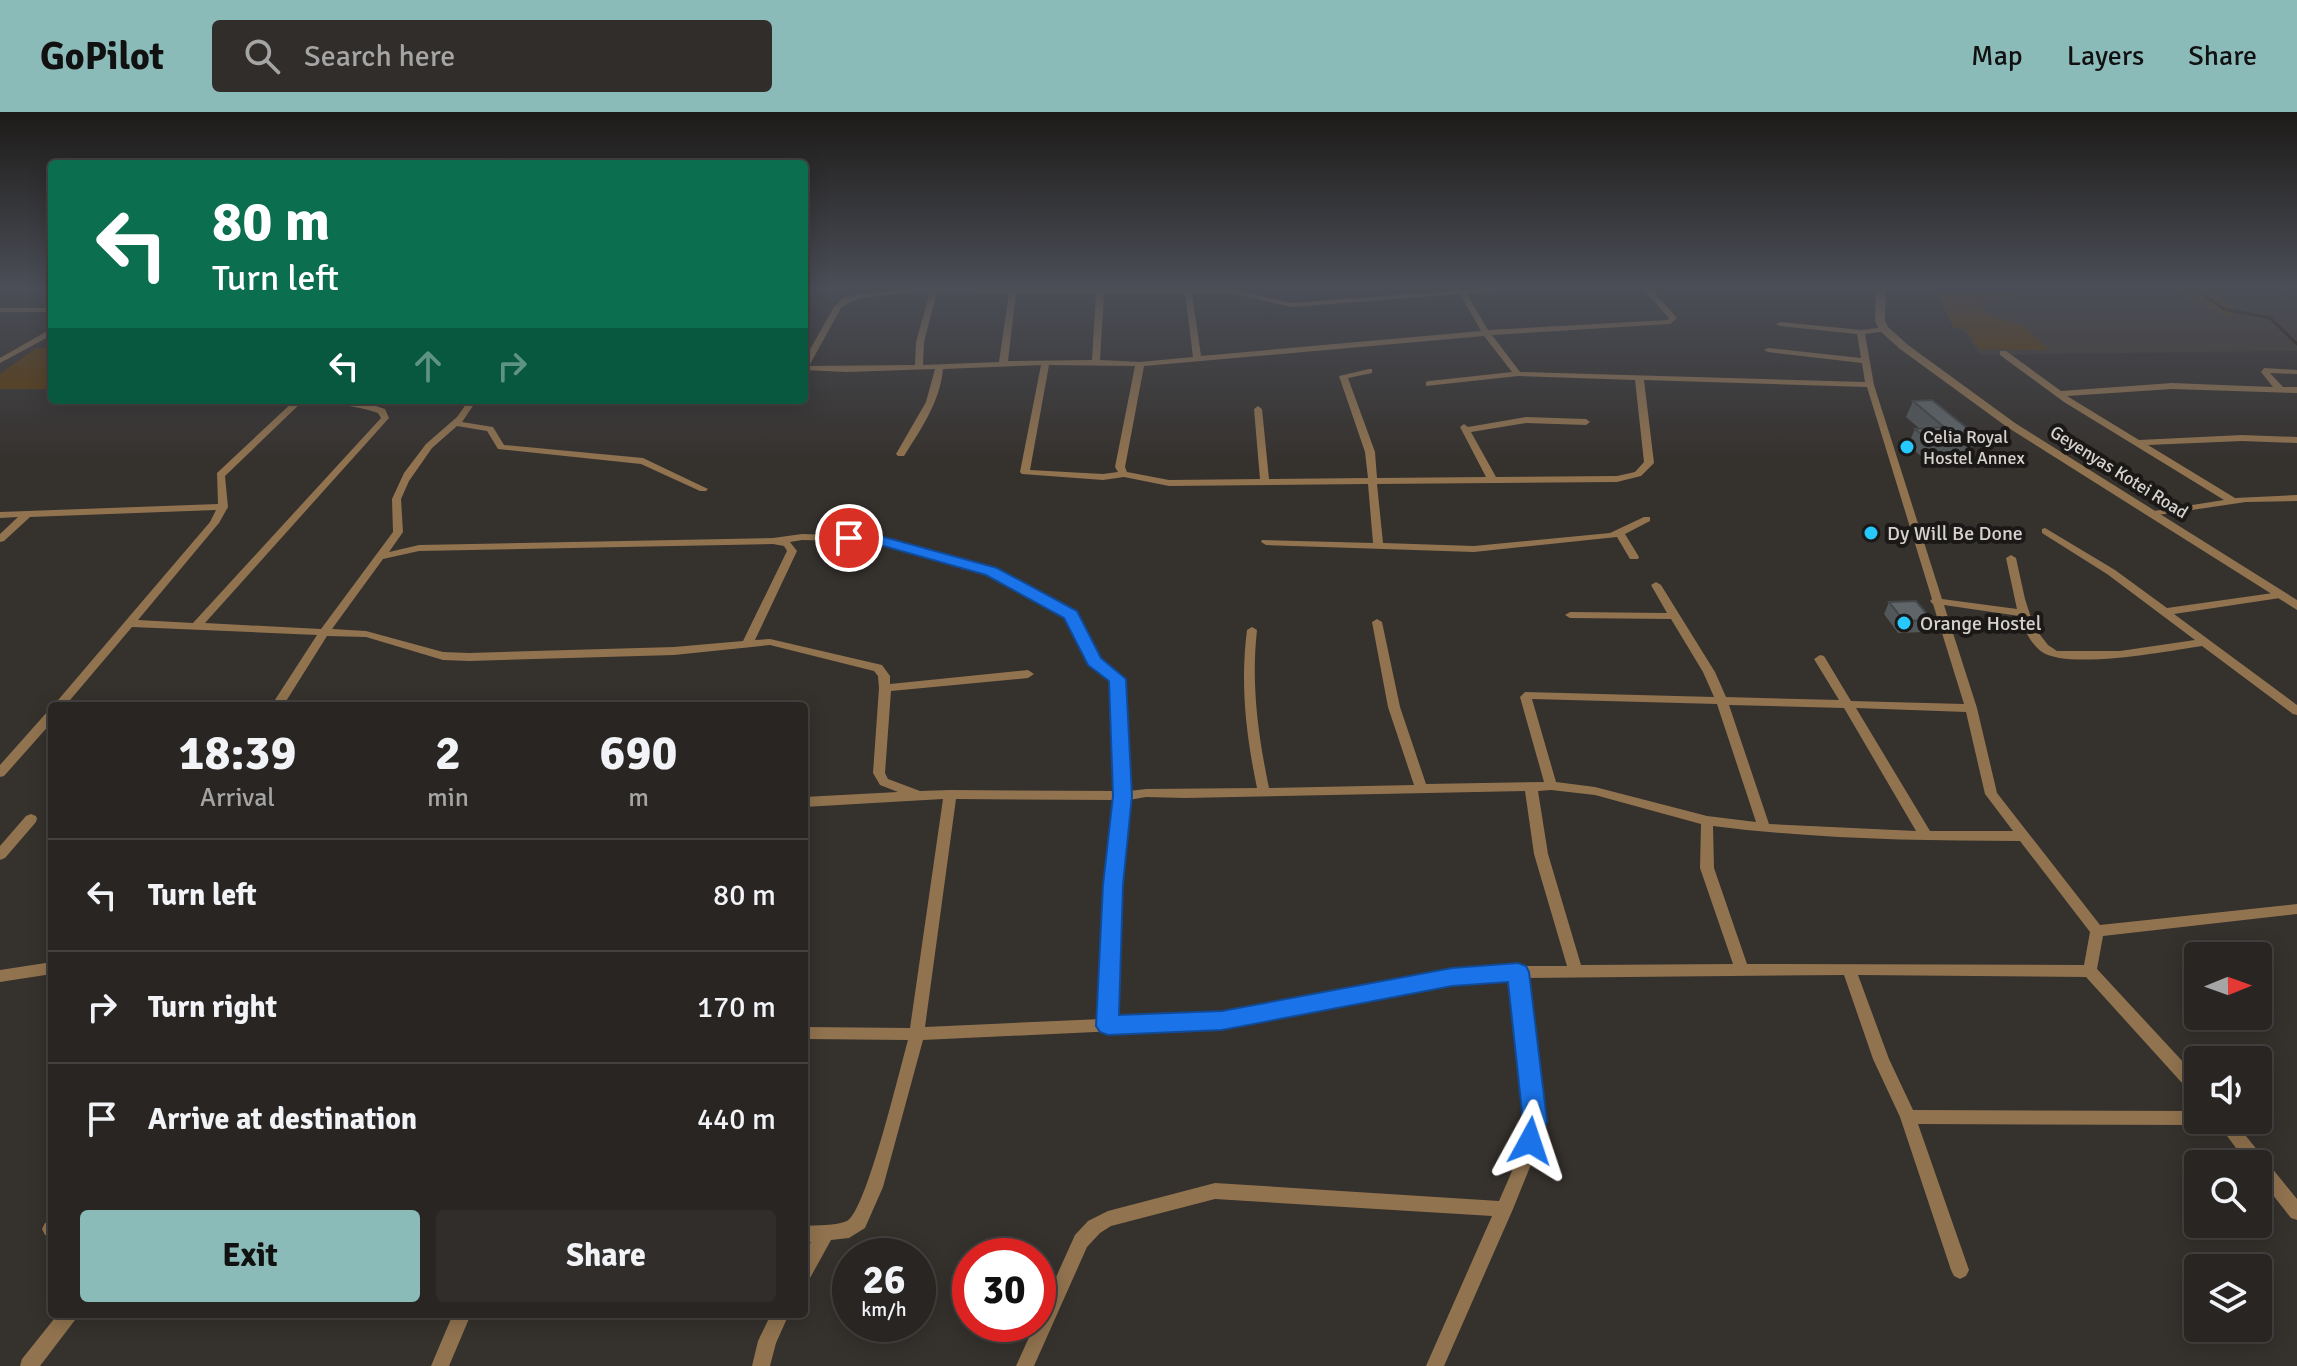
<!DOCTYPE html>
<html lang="en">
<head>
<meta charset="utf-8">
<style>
	body { margin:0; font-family:Signika,sans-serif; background:#302d2a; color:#f1f3f6; height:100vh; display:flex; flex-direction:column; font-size:30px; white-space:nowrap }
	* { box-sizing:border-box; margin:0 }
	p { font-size:26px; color:#a5a5a5 }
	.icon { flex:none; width:44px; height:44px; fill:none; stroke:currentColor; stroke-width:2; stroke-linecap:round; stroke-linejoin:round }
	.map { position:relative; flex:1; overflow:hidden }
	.side { position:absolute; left:48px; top:590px; width:760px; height:616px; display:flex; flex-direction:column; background:#282522; border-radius:8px; box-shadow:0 4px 20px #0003,0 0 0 2px #444240 }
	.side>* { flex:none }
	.banner { position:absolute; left:48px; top:48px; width:760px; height:244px; border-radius:8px; box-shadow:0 4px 20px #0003,0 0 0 2px #444240; background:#0b6e4f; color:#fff; overflow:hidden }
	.needle { width:52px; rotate:89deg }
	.controls { position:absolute; left:2184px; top:830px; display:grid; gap:16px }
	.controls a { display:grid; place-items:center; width:88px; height:88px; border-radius:8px; background:#282522; box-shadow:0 4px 20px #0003,0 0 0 2px #444240; font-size:40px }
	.speed { position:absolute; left:832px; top:1126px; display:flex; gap:16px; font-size:40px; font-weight:700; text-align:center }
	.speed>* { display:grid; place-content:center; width:104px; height:104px; border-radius:50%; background:#282522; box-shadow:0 4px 20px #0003,0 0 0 2px #444240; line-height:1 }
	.speed small { font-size:20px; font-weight:400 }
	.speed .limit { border:12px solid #d22; background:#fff; color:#111 }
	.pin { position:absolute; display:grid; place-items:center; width:68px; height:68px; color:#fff; margin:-34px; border:4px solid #fff; border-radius:50%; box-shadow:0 2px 8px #0007 }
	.me { position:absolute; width:88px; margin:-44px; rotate:5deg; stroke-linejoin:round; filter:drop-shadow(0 0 6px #0008) }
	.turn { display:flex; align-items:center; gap:28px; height:168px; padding:0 32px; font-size:36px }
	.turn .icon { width:104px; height:104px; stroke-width:2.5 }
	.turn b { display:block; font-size:56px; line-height:68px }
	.lanes { display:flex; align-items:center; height:76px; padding:0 32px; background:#0003; justify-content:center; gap:40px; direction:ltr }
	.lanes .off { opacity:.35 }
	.eta { display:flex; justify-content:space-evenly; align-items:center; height:136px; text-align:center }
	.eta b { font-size:48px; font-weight:800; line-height:56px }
	.cta { display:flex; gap:16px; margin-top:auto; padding:16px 32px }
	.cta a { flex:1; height:92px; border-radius:8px; background:#8bbbb9; color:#111; font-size:32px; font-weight:800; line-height:92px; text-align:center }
	.cta a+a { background:#302d2a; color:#f1f3f6 }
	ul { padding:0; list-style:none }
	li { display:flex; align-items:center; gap:24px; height:112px; padding:0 32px; border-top:2px solid #444240 }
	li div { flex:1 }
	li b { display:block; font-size:30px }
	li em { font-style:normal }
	header { display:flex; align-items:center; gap:48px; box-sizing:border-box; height:112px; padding:0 40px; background:#8bbbb9; color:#111 }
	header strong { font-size:38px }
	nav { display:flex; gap:44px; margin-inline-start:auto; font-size:28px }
	.search { width:560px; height:72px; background:#302d2a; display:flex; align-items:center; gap:20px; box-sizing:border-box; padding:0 28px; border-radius:8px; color:#a5a5a5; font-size:30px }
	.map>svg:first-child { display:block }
</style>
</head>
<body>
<header>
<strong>GoPilot</strong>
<div class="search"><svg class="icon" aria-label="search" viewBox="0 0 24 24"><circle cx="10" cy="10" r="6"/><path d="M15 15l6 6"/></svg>Search here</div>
<nav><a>Map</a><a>Layers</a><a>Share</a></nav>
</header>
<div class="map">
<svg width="2297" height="1254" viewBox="0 0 2297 1254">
	<rect width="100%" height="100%" fill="#35312d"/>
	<path fill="#423930" d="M1932,176h365v63l-317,4 -17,-25 -8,-1z"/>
	<g fill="#5d3a06">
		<path d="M1934,176h78l6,8 -38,7 6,11 38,12 24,24 -68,-1 -16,-21h-10z"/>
		<path d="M2177,176h30l26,18 -1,12 -45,-19z"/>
		<path d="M36,236h16v41h-52v-15z"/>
	</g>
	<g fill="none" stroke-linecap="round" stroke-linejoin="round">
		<path stroke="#261400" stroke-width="3" d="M2193,176l31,21 46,9 27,26"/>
		<g fill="#91734f" fill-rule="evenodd">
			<path d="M920,176l310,1 62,14 196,-15h26l-3,2 -44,4 21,36 180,-10 1,-2 -27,-30h8l27,30 -7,6 -178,11 28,37 345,10 -3,-19 -94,-11 -4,-2 4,-2 93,10 -4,-24 -77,-8 -4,-2 4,-2 81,8 26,-3v4l-22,3 9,51 68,214 75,10 -11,-51 5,-3 5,3 9,41 9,28 14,18 9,6h63l75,-11 -88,-66 -65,-41v-4l3,-1 70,42 52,38 113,-16 5,3 -5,3 -106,16 123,91v10l-4,-1 -91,-68c-33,5 -133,24 -160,6 -12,-9 -18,-23 -23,-36l-75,-11 33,103 20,85 103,132 197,-21v10l-194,22 -6,33 101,109v18l-6,-2 -106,-117 -228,-2 31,84 24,51 285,1v9h7l-1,3 -6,2 -280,-1 51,146 -3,6 -6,3 -6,-3 -3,-6 -51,-153 -27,-58 -29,-84 -318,3 17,143 -11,41 -19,47 -69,157h-18l66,-150 -277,-17 -104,27 -11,7 -13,14 -53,119h-18l19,-42h3v-7l37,-82 13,-14 20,-10 107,-28 284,18 17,-39 11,-41 -15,-143 -60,5 -230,43 -299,14 -40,147 -18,41 -16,10 -18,2 -21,38 -6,3v-26l7,-13h-7v-16c12,-1 32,0 43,-5 19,-9 53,-153 61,-181l-104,-1v-12l106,1 33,-229 -139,8v-10l94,-5 -18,-7 -7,-12 6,-85 -1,-12 -4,-5 -104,-26 -96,10 -205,6 -26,-1 -77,-23 -39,-1 -44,70h-12l46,-71 -185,-8 -67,79h-12l157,-184 6,-12 -186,7 -26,24 -4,1v-8l18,-17 -18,1v-6l218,-8 -1,-31 78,-73h9l-79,76 3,31 -9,16 -81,97 55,3 188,-205 -3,-5c-16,-6 -37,-7 -51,-13l34,1 24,8 4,9 -184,205 116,6 72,-97 -1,-33 12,-26 22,-29 31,-27 12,-17h8l-15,22 31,5 11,18 139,13 65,31 -2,2h-6l-59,-27 -143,-15 -11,-18 -30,-5 -25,22 -23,33 -8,18 2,33 -14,20 30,-7 354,-7 29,-4 71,2 122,34 80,43 24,46 24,20 6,112 17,-2 111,-1c-11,-53 -17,-104 -10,-158l5,-3 5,3c-6,54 1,105 12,158l145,-3 -26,-78 -16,-85 5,-3 5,3 18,85 26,77 118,-2 -24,-85 5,-5 189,5 -11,-25 -32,-53 -101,-1 -5,-3 5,-3 97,1 -16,-28 5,-3 5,3 54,87 11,25 113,3 -25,-41 6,-4 4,1 27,45 113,3 -31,-100 -3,-3 2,-2 -65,-212 -223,-7 10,83 -13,13 -24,6 -240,2 6,59 91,3 136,-13 34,-16h6v4l-25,13 14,23 -1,2h-8l-13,-22 -143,15 -208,-7 -5,-3 1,-2 111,3 -5,-59 -199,2 -45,-9 -21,3 -81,-6 -2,-2 21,-107 -98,4c-3,33 -22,60 -39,87h-6l-2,-2 30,-52 9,-33 -89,3 -42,-2v-10l30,-53 9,-9 17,-4zM920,180h10l-14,50 -1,23 -106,1 32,-58c18,-15 56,-13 79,-16zM937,180l72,1 -10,69 -76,3 1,-23zM1016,181h80l-4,67 -84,1zM1104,181h81l8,64 -53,5 -40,-2zM1192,181h38l62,14 168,-13 21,37 -280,25zM1484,224l28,36 -83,9 -3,1v4l92,-10 117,4 9,82 -9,10 -18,4 -121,1 -25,-45 55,-9 60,2 4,-3 -4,-3 -60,-2 -58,10 -4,-3 -4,3 26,50 -109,1 -2,-26 -27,-74 24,-5v-4h-3l-30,7 26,76 3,26 -99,1 -7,-70 -4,-3 -4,3 6,70 -91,1 -42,-8 -2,-5 19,-101zM1049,253l86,1 -20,101 3,5 -15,2 -73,-4zM802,428l71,2 114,32 80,43 23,47 21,16 5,111 -166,-1 -30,1 -32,-12 -3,-6 6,-82 137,-13 6,-4 -6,-4 -138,14v-8l-8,-11 -112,-26 -15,1 42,-89 -7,-9zM773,432l11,2 3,5 -44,90 -69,6 -205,6 -26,-1 -77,-21 -34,-2 51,-70 36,-8zM1532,587l185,5 39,118 -49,-6 -112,-29 -39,-5zM1729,593l115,3 72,123 -147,-7zM1856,596l110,4 19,82 28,37h-83zM1551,678l44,5 106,29 -1,44 33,96 -152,1 -33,-111 -10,-63zM1525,679l9,63 33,112h-49l-66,5 -230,43 -106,5 4,-134 9,-85 17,-3 39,1zM956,687l160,1 -10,85 -5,134 -176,8zM1713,714c102,13 205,15 307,15l70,91 -6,33 -337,-1 -33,-96z"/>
			<rect x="0" y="196" width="52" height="4"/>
			<path d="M49,218h3v5l-52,28v-5z"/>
			<path d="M2000,239h6l55,40 111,-8 101,4 -12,-15 3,-4 33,2v4l-27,-1 13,14h14v6l-125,-4 -105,7 72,44 103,-5 55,2v6l-55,-2 -94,4 87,53 62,-3v6l-51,1 -95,14v-4l3,-1 70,-11 -160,-98 -64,-47z"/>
			<path d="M52,598v12l-48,54 -4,1v-12l48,-54z"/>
			<path d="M31,702l5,2 1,3 -1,3 -31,36 -5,2v-14l26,-30z"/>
			<path d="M52,850v12l-52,8v-12z"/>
			<path d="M2215,1008h18l64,79v21l-6,-2 -33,-42v-12h-10z"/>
			<path d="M51,1109h1v16l-7,-2 -3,-6 3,-6z"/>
			<path d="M58,1202h20l-3,6 -35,46h-20l2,-7z"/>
			<path d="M453,1202h18l-22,52h-18z"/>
			<path d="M771,1202h18l-13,29 -6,23h-18l6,-25z"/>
		</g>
		<path fill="#91734f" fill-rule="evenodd" d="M1876,176h10l-1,33 3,6 20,18 107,78 282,177v10l-290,-183 -107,-78 -20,-18 -5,-10z"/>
	</g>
	<g fill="#525759">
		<path d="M1913,289l65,36 -9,16 -47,4 -14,-12 7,-16h5l-14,-12z"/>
		<path d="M1889,490l43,18 -6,12 -28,1 -14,-19z"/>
	</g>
	<g fill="#5f6568" stroke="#424749" stroke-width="2">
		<path d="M1932,288l46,37 -49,4 -14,-12 29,-2 -31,-26z"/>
		<path d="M1916,489l16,19 -28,1 -15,-19z"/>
	</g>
	<linearGradient id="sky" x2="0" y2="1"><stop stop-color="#1d1b19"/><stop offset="0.5" stop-color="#4b4e57"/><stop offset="1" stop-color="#4b4e57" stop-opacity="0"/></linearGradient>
	<rect width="2297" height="351" fill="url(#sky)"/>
	<path fill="#1a73e8" stroke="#114b97" stroke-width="2" d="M873,422l124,34 80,43 24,47 25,21 6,117 -9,89 -4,130 103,-4 230,-43 66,-5 8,3 3,6 18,149 -9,28 -8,4 -9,-4 -3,-8 5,-20 -15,-139 -56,4 -230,44 -114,5 -8,-3 -4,-6 7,-141 10,-89 -4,-115 -21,-16 -24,-47 -78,-43 -113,-32h-24l-7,-5 7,-4z"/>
	<g fill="#27c8fe" stroke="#1b1917" stroke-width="3">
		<circle cx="1907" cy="335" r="8"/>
		<circle cx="1871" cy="421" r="8"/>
		<circle cx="1904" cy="511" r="8"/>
	</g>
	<g text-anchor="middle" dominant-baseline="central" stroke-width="8" stroke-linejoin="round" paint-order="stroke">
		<g font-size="18" fill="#d5d2cf" stroke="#1b1917" text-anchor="start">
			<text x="1923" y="325">Celia Royal<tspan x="1923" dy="21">Hostel Annex</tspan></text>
		</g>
		<g font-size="18" fill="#d5d2cf" stroke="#1b1917">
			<text transform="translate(2119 360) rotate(32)">Geyenyas Kotei Road</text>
		</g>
		<g font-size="20" fill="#d5d2cf" stroke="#1b1917" text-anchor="start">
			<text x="1887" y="421">Dy Will Be Done</text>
			<text x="1920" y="511">Orange Hostel</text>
		</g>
	</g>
</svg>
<div class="controls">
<a><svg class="needle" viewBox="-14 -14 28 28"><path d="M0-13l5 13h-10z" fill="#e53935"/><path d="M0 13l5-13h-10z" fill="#a5a5a5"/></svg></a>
<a><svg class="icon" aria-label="sound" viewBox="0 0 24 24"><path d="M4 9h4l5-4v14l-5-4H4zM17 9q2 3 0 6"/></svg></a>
<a><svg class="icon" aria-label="search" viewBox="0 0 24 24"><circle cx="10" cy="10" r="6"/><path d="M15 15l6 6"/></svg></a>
<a><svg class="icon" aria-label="layers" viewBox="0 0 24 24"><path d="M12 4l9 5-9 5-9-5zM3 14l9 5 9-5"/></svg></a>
</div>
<div class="speed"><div>26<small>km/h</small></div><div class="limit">30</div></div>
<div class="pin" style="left:849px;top:426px;background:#d93025"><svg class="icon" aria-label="arrive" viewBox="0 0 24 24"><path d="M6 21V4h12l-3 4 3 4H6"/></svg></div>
<svg class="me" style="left:1530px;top:1029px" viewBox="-20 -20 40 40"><path d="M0-17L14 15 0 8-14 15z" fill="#1a73e8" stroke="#fff" stroke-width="4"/></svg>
<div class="banner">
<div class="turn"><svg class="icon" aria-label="left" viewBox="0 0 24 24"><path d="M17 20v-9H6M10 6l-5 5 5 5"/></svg><div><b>80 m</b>Turn left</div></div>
<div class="lanes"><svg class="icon" aria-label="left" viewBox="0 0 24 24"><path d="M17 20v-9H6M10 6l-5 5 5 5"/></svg><svg class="icon off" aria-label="ahead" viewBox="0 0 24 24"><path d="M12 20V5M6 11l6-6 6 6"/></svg><svg class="icon off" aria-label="right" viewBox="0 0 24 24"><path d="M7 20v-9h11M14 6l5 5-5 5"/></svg></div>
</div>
<section class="side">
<div class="eta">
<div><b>18:39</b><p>Arrival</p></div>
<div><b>2</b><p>min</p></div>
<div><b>690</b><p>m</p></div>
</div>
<ul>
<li><svg class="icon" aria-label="left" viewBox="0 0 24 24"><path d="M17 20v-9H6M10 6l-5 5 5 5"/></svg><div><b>Turn left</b></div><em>80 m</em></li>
<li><svg class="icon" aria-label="right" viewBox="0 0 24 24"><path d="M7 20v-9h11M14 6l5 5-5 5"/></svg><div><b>Turn right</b></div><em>170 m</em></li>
<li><svg class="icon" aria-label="arrive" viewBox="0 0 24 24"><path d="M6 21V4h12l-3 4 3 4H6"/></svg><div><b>Arrive at destination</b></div><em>440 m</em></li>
</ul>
<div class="cta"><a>Exit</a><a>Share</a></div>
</section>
</div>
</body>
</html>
